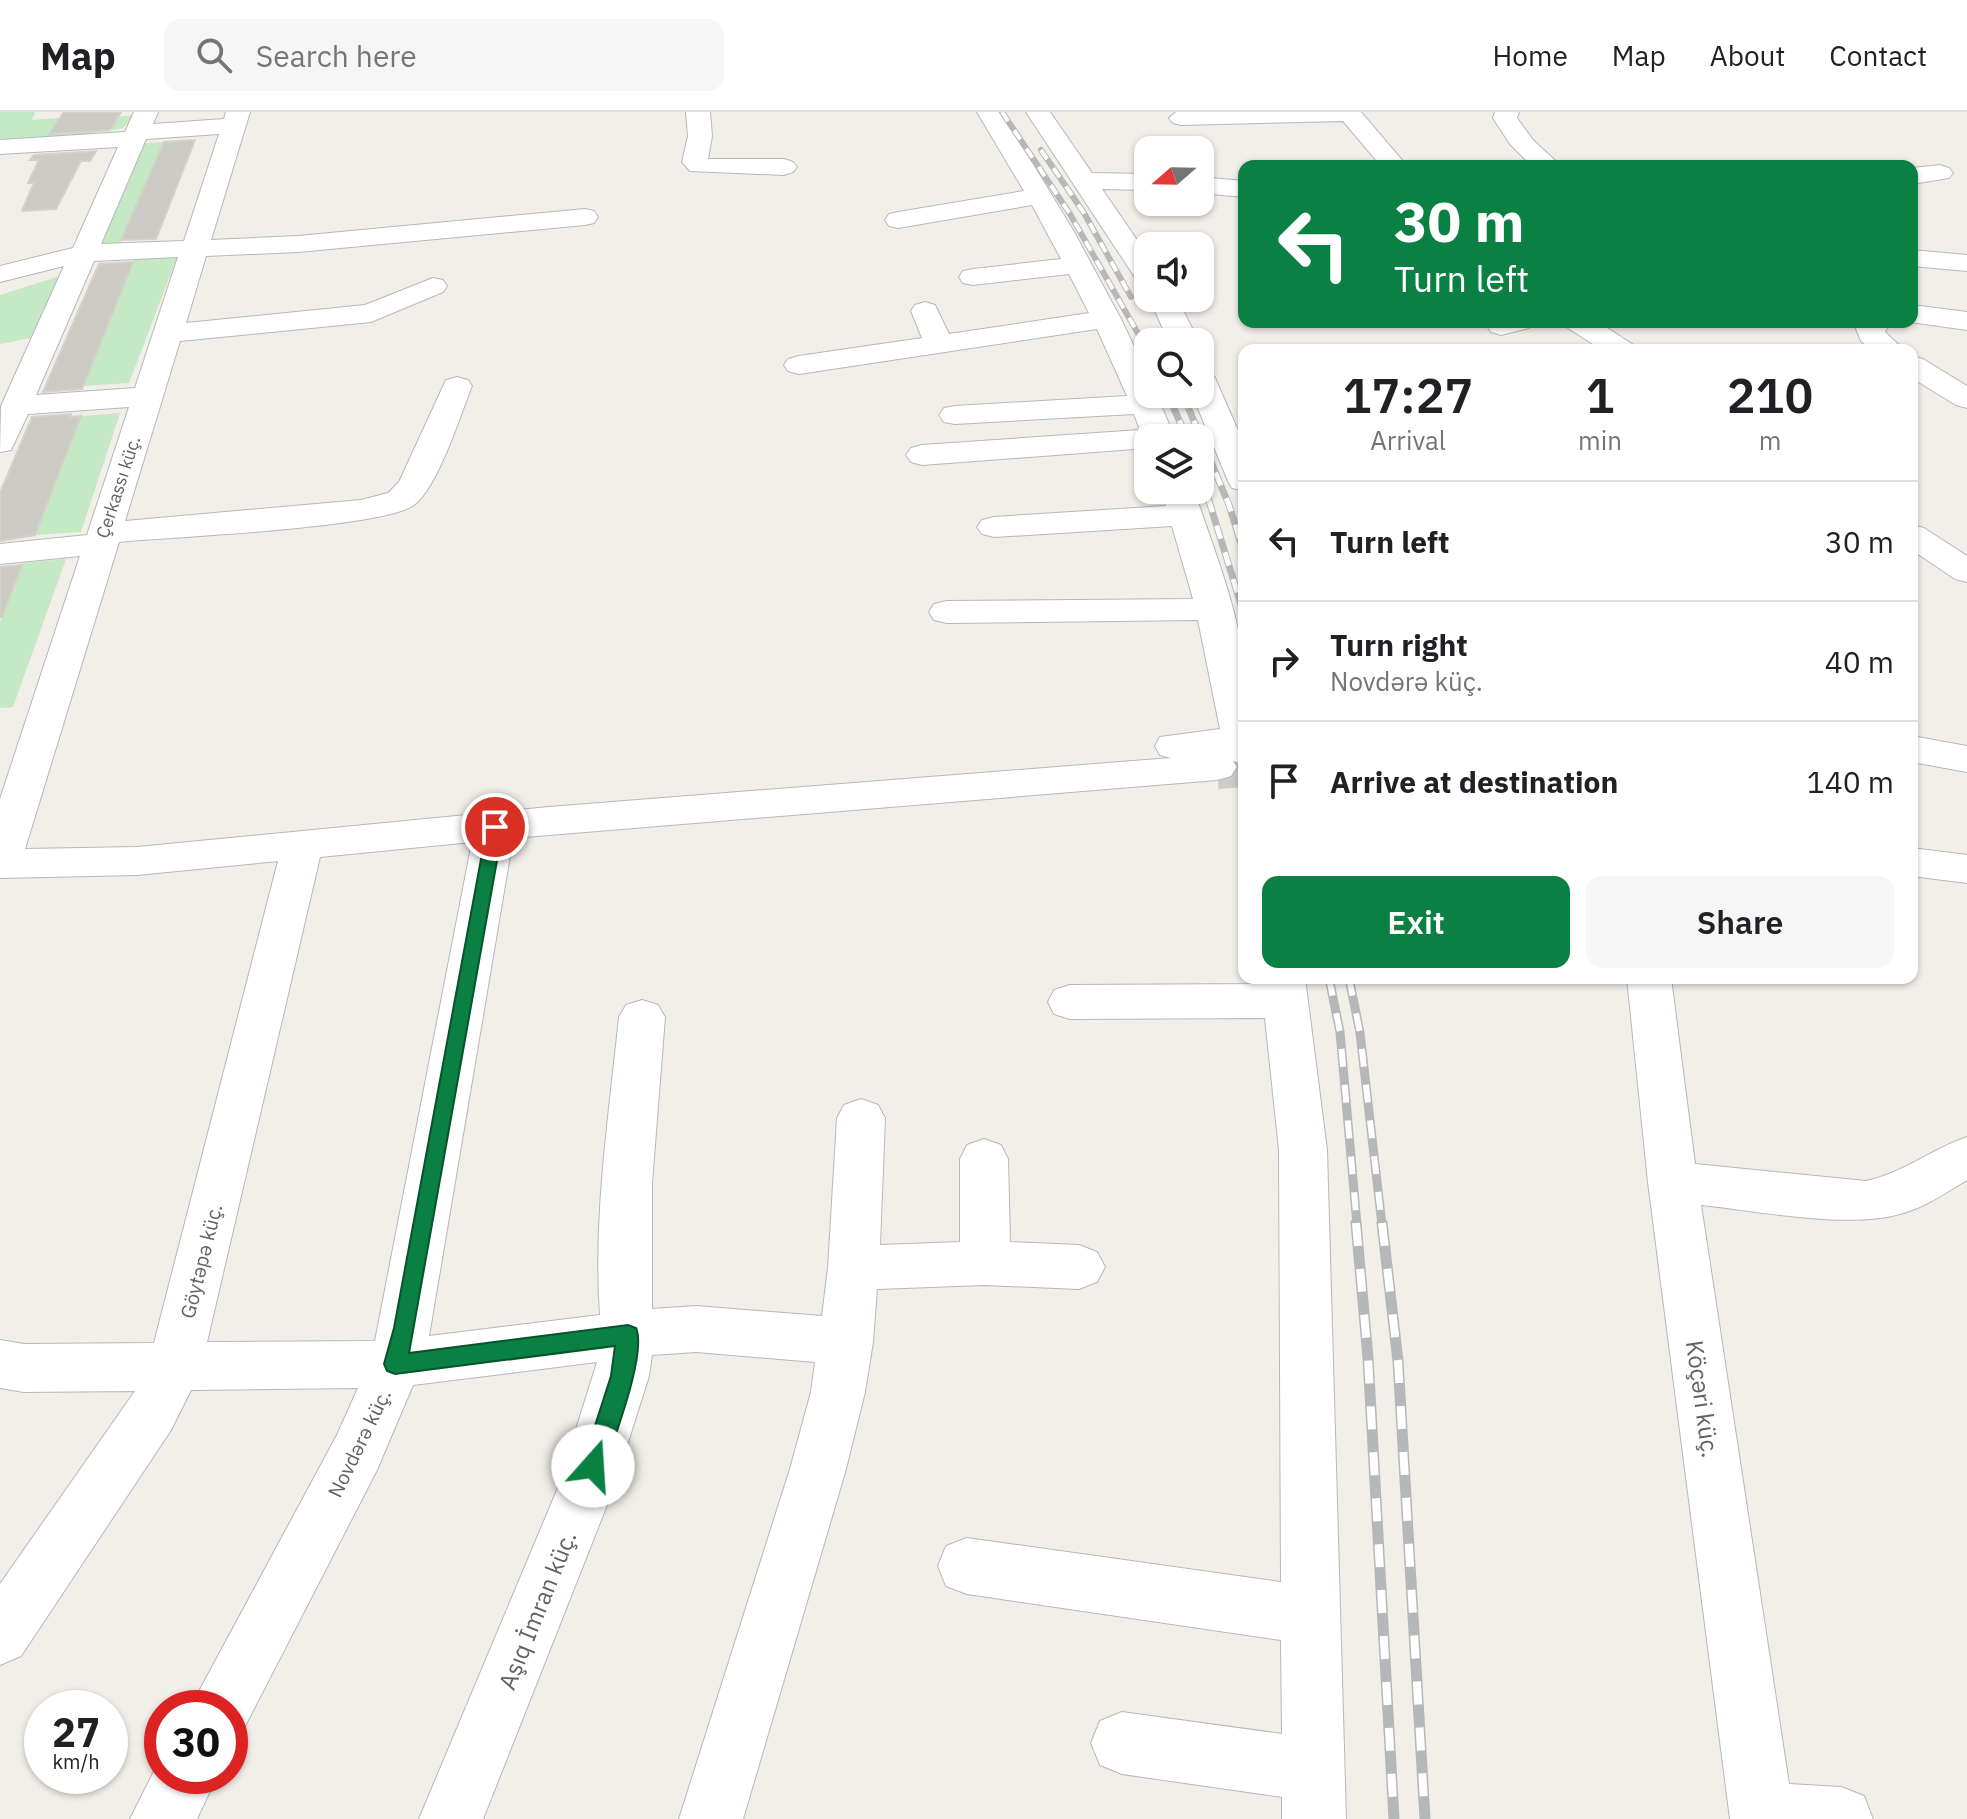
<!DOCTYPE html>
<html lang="en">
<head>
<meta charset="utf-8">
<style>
	body { margin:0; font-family:"IBM Plex Sans",sans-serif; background:#f6f6f6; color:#202124; height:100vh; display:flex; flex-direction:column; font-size:30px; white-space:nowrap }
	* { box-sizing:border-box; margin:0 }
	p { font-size:26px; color:#757577 }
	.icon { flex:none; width:44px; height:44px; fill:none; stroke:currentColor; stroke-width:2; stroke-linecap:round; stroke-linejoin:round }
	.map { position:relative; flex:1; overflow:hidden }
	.details { position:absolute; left:1238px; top:232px; width:680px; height:640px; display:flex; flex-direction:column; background:#fff; border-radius:16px; box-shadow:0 2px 6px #0004 }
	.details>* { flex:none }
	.hud { position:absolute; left:1238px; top:48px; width:680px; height:168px; border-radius:16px; box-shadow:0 2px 6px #0004; background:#0b8043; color:#fff; overflow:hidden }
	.needle { width:52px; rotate:250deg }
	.controls { position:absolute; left:1134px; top:24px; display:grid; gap:16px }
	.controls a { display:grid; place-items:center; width:80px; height:80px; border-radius:16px; background:#fff; box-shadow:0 2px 6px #0004; font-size:40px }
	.speed { position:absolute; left:24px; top:1578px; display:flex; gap:16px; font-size:40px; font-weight:700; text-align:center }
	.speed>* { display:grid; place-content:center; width:104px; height:104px; border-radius:50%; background:#fff; box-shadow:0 2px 6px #0004; line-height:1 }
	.speed small { font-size:20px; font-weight:400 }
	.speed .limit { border:12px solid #d22; background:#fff; color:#111 }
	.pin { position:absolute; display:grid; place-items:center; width:68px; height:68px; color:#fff; margin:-34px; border:4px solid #fff; border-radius:50%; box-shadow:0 2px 8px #0007 }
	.me { position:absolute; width:88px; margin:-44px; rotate:19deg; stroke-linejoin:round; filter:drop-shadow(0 0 6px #0008) }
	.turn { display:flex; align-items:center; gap:28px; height:168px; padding:0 24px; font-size:36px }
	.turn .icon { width:104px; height:104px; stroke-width:2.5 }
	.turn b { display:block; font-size:56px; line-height:68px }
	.eta { display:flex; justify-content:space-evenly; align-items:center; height:136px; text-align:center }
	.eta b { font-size:48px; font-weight:600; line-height:56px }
	.action { display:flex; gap:16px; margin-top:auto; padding:16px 24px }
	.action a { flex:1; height:92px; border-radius:16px; background:#0b8043; color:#fff; font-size:32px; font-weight:600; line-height:92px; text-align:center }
	.action a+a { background:#f6f6f6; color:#202124 }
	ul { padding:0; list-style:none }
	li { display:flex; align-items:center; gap:24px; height:120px; padding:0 24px; border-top:2px solid #e0e0e0 }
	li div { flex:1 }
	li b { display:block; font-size:30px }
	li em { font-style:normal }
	header { display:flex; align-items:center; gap:48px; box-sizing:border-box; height:112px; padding:0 40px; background:#fff; border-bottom:2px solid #e0e0e0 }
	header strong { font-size:38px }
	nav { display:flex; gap:44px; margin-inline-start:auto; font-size:28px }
	.search { width:560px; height:72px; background:#f6f6f6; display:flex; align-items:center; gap:20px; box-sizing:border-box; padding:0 28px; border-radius:16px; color:#757577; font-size:30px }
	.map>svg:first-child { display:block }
</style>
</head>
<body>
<header>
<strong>Map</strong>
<div class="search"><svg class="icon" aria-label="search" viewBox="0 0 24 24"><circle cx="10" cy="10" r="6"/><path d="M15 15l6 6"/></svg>Search here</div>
<nav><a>Home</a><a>Map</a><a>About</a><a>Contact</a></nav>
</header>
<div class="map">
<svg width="1967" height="1707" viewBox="0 0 1967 1707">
	<rect width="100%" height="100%" fill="#f1efe8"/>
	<g fill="#c5e8c5">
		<path d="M0,0h35l-3,8 38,-3 -1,4 66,-6 -12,13 -66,11 -57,5z"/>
		<path d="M164,30l-44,102 -34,3 46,-103z"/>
		<path d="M178,143l-49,128 -46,3 52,-128z"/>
		<path d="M76,159l-29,64 -47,9v-49z"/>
		<path d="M120,301l-39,119 -46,3 46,-119z"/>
		<path d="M66,447l-53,148 -13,1v-86l23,-59z"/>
	</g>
	<g fill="#cccac5" stroke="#d6d1c6" stroke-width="2">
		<path d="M64,0h57l-11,18 -61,4z"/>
		<path d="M195,28l-39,99 -35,1 43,-98z"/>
		<path d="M96,39l-6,10h-9l-25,48 -34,2 12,-28h-6l11,-23h-9l4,-5z"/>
		<path d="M133,150l-51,127 -39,3 56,-128z"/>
		<path d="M71,302l-1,3 11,-1 -46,119 -35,6v-48l32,-76z"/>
		<path d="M22,453l-20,52h-2v-50z"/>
	</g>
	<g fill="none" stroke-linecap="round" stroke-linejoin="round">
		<path stroke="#ccccc8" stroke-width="44" stroke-dasharray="44 22" stroke-linecap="butt" d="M1217,655l27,-2"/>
		<g stroke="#b5b8bc" stroke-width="2">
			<g id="minor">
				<path d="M134,0h24l-5,12 71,-5 2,-7h24l-39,128 87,-4 287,-27 9,2 4,6 -4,6 -9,2 -287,27 -92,4 -20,67 179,-18 68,-27 10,2 4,6 -4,6 -72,30 -191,19 -55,180 236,-21 27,-7 11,-11 47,-102 11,-3 11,3 4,6c-12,30 -34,101 -58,119 -30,23 -245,32 -295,37l-94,307 112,-2 412,-40 622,-49 -11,-3 -5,-9 5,-9 60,-8 -22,-109 -251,3 -13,-3 -5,-8 5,-8 13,-3 246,-2 -21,-73 -178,11 -12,-3 -5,-7 5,-7 12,-3 172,-11 -4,-16h32c18,55 43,115 50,173 4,33 0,68 0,101l-11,-3 4,6 -6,9 -14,4 -704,58 -84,498 171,-21c-7,-99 9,-200 19,-298l7,-12 16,-5 16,5 7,12 -13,166v126l44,-3 126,10 6,-48 9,-150 7,-13 17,-6 17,6 7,13 -5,127 80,-3v-83l7,-14 17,-6 17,6 7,14 2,83 69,3 18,7 8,15 -8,15 -18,7 -94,-4 -108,4 -4,53 -8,50 -19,77 -103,350h-64l111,-350 21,-77 4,-30 -119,-10 -44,3 -3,21 -36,114 -130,329h-64l138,-329 40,-128 -184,23 -36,85 -134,260 -13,5v-27h-40l147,-273 21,-47 -167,2 -20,40 -150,226 -21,9v-81l135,-193 -111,1 -24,-4v-48l24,4 130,-1 124,-482 -141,14 -137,3v-79l80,-243 -80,8v-20l87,-9 42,-128 -101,7 -17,36 -11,2 1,-46 63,-140 -64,16v-16l73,-18 45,-101 -118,7v-14l125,-8zM219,22l-35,107 -83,3 45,-105zM178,145l-43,131 -99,7 58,-134zM472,730l-97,499 -168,1 113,-485z"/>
				<path d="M686,0h24l2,24 -4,23h76l9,3 4,5 -4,5 -9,3 -94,-4 -8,-9 6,-26z"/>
				<path d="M977,0h24l72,118 48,89 27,57v18h8l19,44h-27v10l-226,17 -11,-3 -5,-7 5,-7 11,-3 218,-15 -6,-16 -179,10 -11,-2 -5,-7 5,-7 11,-2 172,-10 -30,-67 -298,45 -11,-3 -4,-6 4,-6 11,-3 123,-18 -11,-27 4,-6 10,-3 10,3 14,29 140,-21 -20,-39 -96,11 -10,-2 -4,-6 4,-6 10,-2 88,-10 -29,-54 -134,23 -9,-2 -4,-6 4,-6 9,-2 126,-21z"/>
				<path d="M1026,0h24l42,61 56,1v16l-46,-1 46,67v28l-10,-2z"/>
				<path d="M1176,0h185l46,54h-26l-38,-45 -162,4 -8,-2 -4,-5z"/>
				<path d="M1495,0h24l-2,6 16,22 28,26h-29l-22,-22 -17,-26z"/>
				<path d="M1940,53l9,3 4,5 -4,5 -37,6v-16z"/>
				<path d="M1200,65l44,4v16l-44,-4z"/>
				<path d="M1912,138l55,5v16l-55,-5z"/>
				<path d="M1149,186h28l22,44h-30z"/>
				<path d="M1912,193l55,7v18l-57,-8z"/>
				<path d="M1489,210h44l-4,6 -28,7 -10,-3 -4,-6z"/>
				<path d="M1564,210h34l34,22 5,6h-35l-34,-22z"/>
				<path d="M1860,210h30l-5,10 19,18h-33l-10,-9 -5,-12z"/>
				<path d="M1912,244l11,3 44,27v22l-11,-3 -44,-27z"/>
				<path d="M1200,257l11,3 4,6 29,66v47l-12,-3 -4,-7 -36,-87h8z"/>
				<path d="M1912,413l12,3 43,28v26l-12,-3 -43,-29z"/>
				<path d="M1912,624l55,10v26l-55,-10z"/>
				<path d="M1912,736l55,7v28l-55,-7z"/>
				<path d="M1261,866h44l22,172 19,669h-64v-22l-160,-23 -22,-9 -9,-22 9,-22 22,-9 160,22 -1,-94 -314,-46 -21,-8 -8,-20 8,-20 21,-8 314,44 -2,-432 -14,-132 -195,1 -16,-5 -6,-12 6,-12 16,-5 192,-1z"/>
				<path d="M1627,866h44l24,186 171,17c37,-8 66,-32 101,-44v43c-22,13 -43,28 -67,34 -53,15 -142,-3 -199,-9l88,579 52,3 23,9 9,23h-143l-82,-637z"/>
				<path d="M162,1643v21h55l-20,43h-67z"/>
			</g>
		</g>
		<use href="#minor" fill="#fff" fill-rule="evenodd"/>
		<g stroke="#b6b7b8" stroke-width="6">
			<g id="rail-far3">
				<path d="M1002,0l68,102 78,137"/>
				<path d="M1041,38l43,63 47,84"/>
			</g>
		</g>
		<g stroke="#b6b7b8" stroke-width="7">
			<g id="rail-far2">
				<path d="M1168,283l19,43"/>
				<path d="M1183,283l46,110 15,48"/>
				<path d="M1200,360l44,142"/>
			</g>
		</g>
		<g stroke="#b6b7b8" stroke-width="9">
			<g id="rail-far1">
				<path d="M1329,866l11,54 17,193"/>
				<path d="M1349,866l11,55 22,192"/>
			</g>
		</g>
		<g stroke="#b6b7b8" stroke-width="11">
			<g id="rail">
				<path d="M1356,1111l12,135 26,461"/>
				<path d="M1382,1111l16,138 27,458"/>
			</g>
		</g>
		<use href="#rail-far3" stroke="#fff" stroke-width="4" stroke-dasharray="11" stroke-linecap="butt"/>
		<use href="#rail-far2" stroke="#fff" stroke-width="5" stroke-dasharray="14" stroke-linecap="butt"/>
		<use href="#rail-far1" stroke="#fff" stroke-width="6" stroke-dasharray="18" stroke-linecap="butt"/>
		<use href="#rail" stroke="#fff" stroke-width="8" stroke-dasharray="23" stroke-linecap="butt"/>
	</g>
	<path fill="#0b8043" stroke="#07532c" stroke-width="2" d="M495,709l8,6 -94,526 219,-28 8,3c11,25 -22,110 -31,138l-3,8 -9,3 -8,-3 -3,-8 29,-90 4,-30 -220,28 -8,-3 -3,-7 10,-36 93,-501z"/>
	<g text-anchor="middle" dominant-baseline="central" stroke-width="6" stroke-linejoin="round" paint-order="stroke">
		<g font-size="18" fill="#5f6368" stroke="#fff">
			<text transform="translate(118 375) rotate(-72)">Çerkassı küç.</text>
		</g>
		<g font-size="20" fill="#5f6368" stroke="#fff">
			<text transform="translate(201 1149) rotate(-76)">Göytəpə küç.</text>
			<text transform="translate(359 1331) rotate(-64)">Novdərə küç.</text>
		</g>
		<g font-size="24" fill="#5f6368" stroke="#fff">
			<text transform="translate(1703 1287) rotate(82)">Köçəri küç.</text>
			<text transform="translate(537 1498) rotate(-68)">Aşıq İmran küç.</text>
		</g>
	</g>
</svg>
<div class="controls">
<a><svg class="needle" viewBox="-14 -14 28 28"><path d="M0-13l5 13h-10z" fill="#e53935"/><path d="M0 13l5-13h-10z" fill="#757577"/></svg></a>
<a><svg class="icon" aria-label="sound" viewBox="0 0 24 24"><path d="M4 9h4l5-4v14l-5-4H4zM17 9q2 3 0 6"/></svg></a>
<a><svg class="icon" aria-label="search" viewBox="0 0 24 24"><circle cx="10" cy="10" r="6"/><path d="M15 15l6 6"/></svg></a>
<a><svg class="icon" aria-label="layers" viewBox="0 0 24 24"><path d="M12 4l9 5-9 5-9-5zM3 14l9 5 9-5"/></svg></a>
</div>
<div class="speed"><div>27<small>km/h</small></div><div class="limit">30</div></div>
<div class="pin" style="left:495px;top:715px;background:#d93025"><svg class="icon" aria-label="arrive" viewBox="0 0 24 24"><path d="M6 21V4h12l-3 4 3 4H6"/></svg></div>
<svg class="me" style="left:593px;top:1354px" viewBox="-20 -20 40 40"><circle r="19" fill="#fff"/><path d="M0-13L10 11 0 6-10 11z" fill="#0b8043"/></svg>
<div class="hud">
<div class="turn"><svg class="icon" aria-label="left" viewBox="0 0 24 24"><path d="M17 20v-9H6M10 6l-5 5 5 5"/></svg><div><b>30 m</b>Turn left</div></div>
</div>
<section class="details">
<div class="eta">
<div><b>17:27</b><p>Arrival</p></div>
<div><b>1</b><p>min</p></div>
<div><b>210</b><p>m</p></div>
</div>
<ul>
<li><svg class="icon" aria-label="left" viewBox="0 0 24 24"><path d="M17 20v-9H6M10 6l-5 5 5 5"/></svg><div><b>Turn left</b></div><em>30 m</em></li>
<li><svg class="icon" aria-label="right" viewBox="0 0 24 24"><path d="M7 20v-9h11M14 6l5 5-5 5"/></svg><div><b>Turn right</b><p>Novdərə küç.</p></div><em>40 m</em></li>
<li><svg class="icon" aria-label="arrive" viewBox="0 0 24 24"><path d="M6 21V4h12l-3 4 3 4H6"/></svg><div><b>Arrive at destination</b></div><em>140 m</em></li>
</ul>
<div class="action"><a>Exit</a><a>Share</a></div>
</section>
</div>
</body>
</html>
